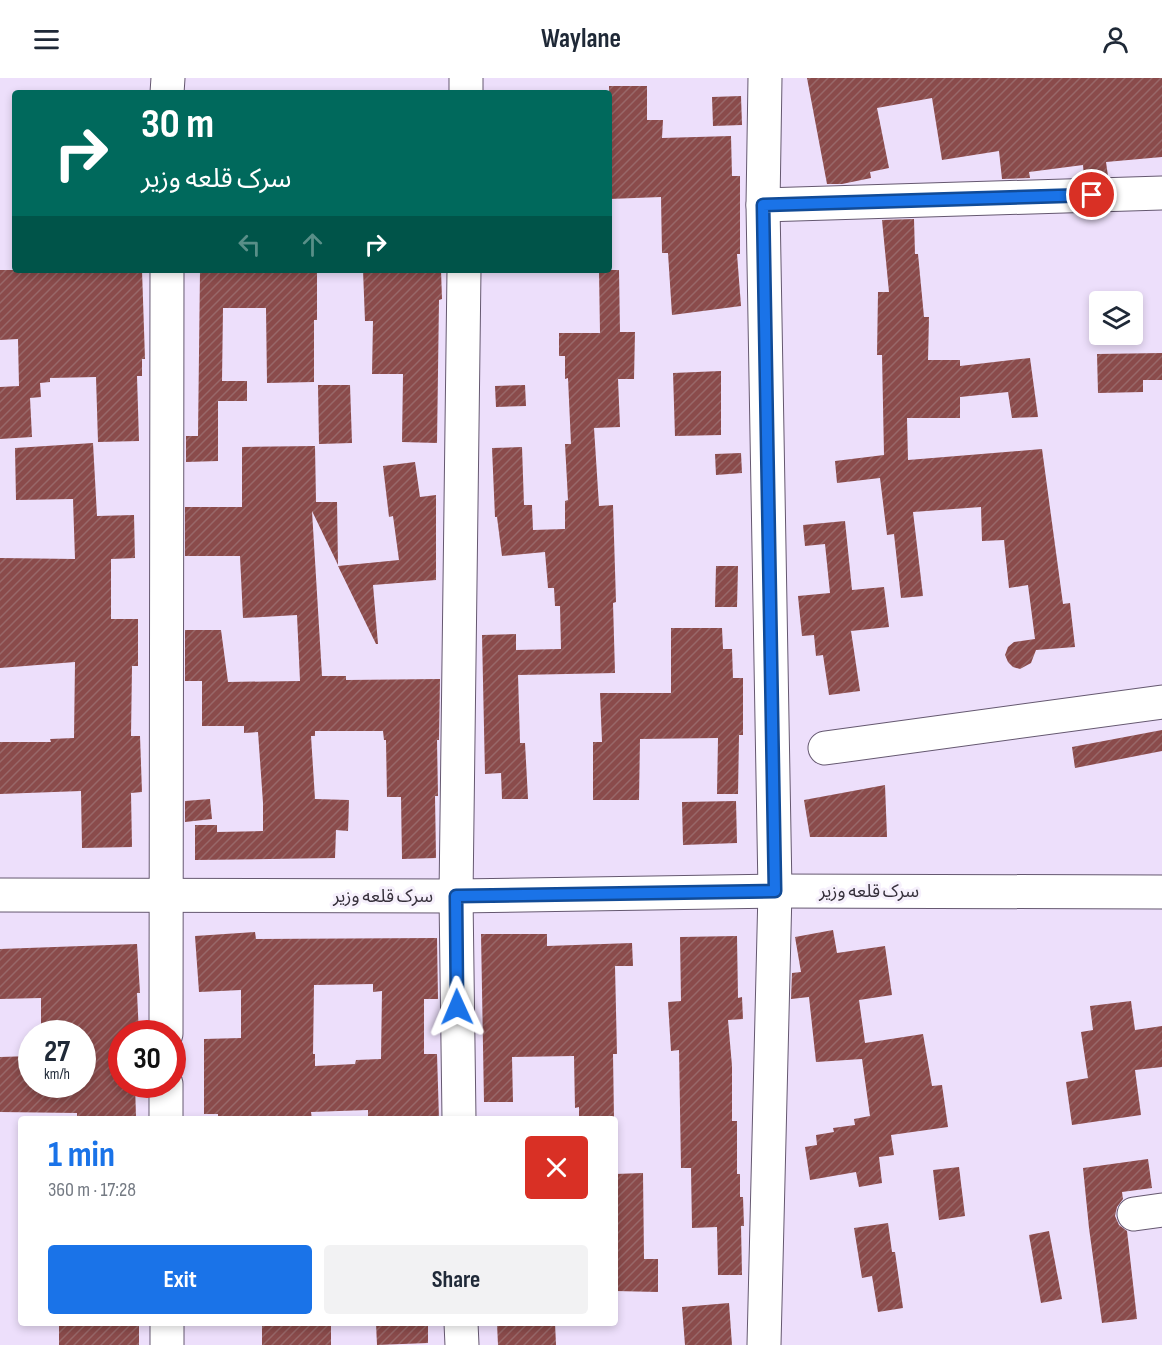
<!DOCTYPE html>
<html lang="en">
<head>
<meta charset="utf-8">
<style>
	body { margin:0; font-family:"Sofia Sans Condensed","Noto Sans Arabic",sans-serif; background:#f2f2f3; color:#1f2937; height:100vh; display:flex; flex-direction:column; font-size:22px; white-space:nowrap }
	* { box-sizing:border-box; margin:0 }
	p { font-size:20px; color:#747a83 }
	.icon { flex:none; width:33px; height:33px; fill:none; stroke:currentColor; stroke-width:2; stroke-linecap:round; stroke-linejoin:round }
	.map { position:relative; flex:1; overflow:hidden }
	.panel { position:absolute; left:18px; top:1038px; width:600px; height:210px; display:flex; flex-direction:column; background:#fff; border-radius:6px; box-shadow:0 3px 9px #0003 }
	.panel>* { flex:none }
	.hud { position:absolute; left:12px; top:12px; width:600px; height:183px; border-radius:6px; box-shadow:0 3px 9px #0003; background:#00695c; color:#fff; overflow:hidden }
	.controls { position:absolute; left:1089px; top:213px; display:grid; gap:12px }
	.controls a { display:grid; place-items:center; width:54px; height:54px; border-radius:6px; background:#fff; box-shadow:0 3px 9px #0003; font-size:30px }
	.speed { position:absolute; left:18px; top:942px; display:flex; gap:12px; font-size:30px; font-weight:700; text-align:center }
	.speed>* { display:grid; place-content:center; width:78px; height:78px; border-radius:50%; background:#fff; box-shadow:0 3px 9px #0003; line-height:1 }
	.speed small { font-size:15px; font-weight:400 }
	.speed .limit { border:9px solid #d22; background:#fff; color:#111 }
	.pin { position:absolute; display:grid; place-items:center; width:51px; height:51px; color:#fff; margin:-26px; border:3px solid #fff; border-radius:50%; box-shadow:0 2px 6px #0007 }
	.me { position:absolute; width:66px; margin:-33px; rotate:359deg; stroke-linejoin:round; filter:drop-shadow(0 0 4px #0008) }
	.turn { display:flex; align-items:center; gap:21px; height:126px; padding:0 30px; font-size:27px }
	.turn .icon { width:78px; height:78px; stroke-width:2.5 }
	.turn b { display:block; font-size:42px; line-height:51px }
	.lanes { display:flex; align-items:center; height:57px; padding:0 30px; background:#0003; justify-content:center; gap:30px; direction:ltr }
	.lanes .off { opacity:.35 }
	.round { display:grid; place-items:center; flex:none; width:63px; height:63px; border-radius:6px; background:#f2f2f3 }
	.overview { display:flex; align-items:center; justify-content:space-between; height:102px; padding:0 30px }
	h1 { font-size:36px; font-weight:700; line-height:45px; color:#1a73e8 }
	.cta { display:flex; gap:12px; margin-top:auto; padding:12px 30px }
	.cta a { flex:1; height:69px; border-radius:6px; background:#1a73e8; color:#fff; font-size:24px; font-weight:700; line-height:69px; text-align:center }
	.cta a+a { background:#f2f2f3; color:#1f2937 }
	header { display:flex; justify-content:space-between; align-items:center; height:78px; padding:0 30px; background:#fff; font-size:27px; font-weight:700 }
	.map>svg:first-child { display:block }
</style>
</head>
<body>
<header><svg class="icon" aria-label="menu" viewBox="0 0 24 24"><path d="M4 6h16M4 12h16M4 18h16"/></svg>Waylane<svg class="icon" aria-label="person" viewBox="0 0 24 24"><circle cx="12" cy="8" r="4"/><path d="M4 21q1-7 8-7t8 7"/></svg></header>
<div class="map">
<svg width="1162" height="1267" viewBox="0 0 1162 1267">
	<defs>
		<pattern id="building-hatch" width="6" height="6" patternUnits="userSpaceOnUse" patternTransform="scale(1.5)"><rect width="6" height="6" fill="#8a4b4b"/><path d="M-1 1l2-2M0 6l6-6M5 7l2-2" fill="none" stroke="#986869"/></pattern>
	</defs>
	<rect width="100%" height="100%" fill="#eddffb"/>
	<g fill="url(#building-hatch)" fill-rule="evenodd">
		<path d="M807,0h355v79l-56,5 2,14 -24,1 -1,-12 -54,7 1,6 -28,1 -3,-28 -57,9 -10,-62 -55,10 12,60 -19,4 1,6 -29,6h-15z"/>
		<path d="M609,8h38v34h16l-1,18 69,-2 1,40h8v78h-3l4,52 -69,9 -4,-62h-6l-1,-56 -52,2z"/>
		<path d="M741,18l1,29 -29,1 -1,-29z"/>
		<path d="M914,141l1,35h3l6,63h5l-1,43h32v6l70,-8 8,59 -26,1 -4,-26 -48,5v21h-53l1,42 134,-11 21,155 7,-1 5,44 -39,3 -5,13 -11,6 -7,-2 -5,-5 -3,-7 3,-8 6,-5 21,-3 -7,-54 -19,3 -5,-48 -22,1 -1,-34 -68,5 10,84 -22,2 -7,-64 -7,1 -7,-57 -43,5 -2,-22 49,-6 -2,-100h-5l1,-63h11l-7,-72z"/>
		<path d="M0,192h142l3,89h-3v17h-5l2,65 -41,1 -2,-65 -46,1v4l-10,1 1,14 -11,1 2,39 -32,2v-52l19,-1 -1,-47 -18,1z"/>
		<path d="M200,192h117v50h-3v62l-47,1 -1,-75h-43l-1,73h25v20h-29v60l-32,1v-26h12z"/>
		<path d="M363,192h78l1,29 -3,1 -2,143 -35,-1 1,-68h-31l1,-53h-8z"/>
		<path d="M599,192h20l1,62h15l-1,47h-16l2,48 -26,1 5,78 14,-1 3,97 -3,1 2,70 -97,2 2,68h5l3,56h-26l-1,-26 -16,1 -3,-139 34,-1v16l45,-1 -1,-43h-5l-1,-18h-6l-3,-36 -43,4 -5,-39h-2l-3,-69 30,-1 2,58h8l1,25 32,-1v-28l3,-1 -3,-56h6l-3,-66 -3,1v-23h-6v-23h41z"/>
		<path d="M1162,275v27h-19v12l-45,1 -1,-39z"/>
		<path d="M721,293v64l-46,1 -2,-63z"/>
		<path d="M318,307h32l2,58 -33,1z"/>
		<path d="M525,307l1,21 -30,1 -1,-21z"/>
		<path d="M93,365l4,73 37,-1 1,43 -24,1v60h27v47h-6l-1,70h9l2,56 -11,1 1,54 -50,1 -1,-57 -81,3v-52h51l-1,-3 24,-1 1,-76 -75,6v-110l75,1 -2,-60 -57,1 -1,-52z"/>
		<path d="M315,368l1,56h21l1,63 -26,-54 10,165h24v4l94,-1 -1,61h-2l1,56h-3l1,62 -34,1 -1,-62h-14l-1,-57h-2l-1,-9h-68v5h-4l4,63 34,1 -1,31 -12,-1 -1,28 -140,2v-35h22v7l46,-1v-28l-5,-71 -14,1v-7h-42v-45h-17v-51h36l7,52 72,-1 -3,-66 -54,3 -3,-62h-55v-49h57v-60z"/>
		<path d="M741,375l1,20 -26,2 -1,-21z"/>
		<path d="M415,384l5,35 16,-2v85l-63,5 5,59h-2l-38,-78 61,-6 -6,-44 -4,1 -6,-51z"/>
		<path d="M845,443l7,69 32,-3 5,40 -38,4 9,60 -31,4 -6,-40 -7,1 -2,-21 -12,1 -4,-40 32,-3 -5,-49 -20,2 -2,-21z"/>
		<path d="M716,488h22l-1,41h-22z"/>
		<path d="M671,550h51l1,21h9l1,29h10v57h-4l-1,59h-21l1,-56 -78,1 -1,61h-46v-58h9l-2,-49h71z"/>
		<path d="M1162,652v21l-87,17 -3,-21z"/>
		<path d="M885,707l2,52h-77l-6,-37z"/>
		<path d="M210,721l2,20 -27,3v-21z"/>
		<path d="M736,723l1,42 -54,2 -1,-43z"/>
		<path d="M833,852l4,23 48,-7 7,49 -33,5 6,43 58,-9 9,52 10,-1 6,42 -57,8 3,20 -15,2 3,26 -23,4 -3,-15 -46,8 -5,-33 12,-2 -1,-10 18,-3 -1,-4 22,-3 -1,-6 16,-3 -8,-57 -46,3 -7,-65 -18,2 1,-26 9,-1 -6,-35z"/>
		<path d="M255,854l1,7 181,-1 1,61h-14v55h13l2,65h-71v-9l-57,2 1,7h-94v-5h-14v-75l37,-1v-48l-42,2 -4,-56zM373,906v8l9,-1 -1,68 -25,1 -1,4 -40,2v-12h-2l1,-69z"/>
		<path d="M481,856h66v12l85,-3 1,23h-18l2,88h-4l1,65h-35v-12l-4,1 -1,-52 -62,1 1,45h-29z"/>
		<path d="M737,858l1,62 4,-1 1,22 -15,1 4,46v55h5v53h3v23h3l1,29h-3l1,49h-24l-1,-48 -25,1 -1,-60h-10l-2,-118 -8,1 -3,-49 13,-1 -1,-64z"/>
		<path d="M137,866l3,49h-3l2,41h-17v50h13l1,33h-59v-4l-77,-1v-55l32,-1v28h50v-50h-41v-36l-41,1v-50z"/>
		<path d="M1131,923l4,29 27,-4v41l-27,3 6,45 -69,10 -6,-43 22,-4 -7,-46 12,-2 -3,-24z"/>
		<path d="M1148,1081l4,29 -30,4 1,7 -6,8 -2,9 4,9 8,6 10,88 -35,4 -13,-95 -6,-60z"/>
		<path d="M959,1089l6,49 -26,4 -6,-50z"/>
		<path d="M643,1095l1,86h14v33l-43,-1v-117z"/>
		<path d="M888,1145l4,29h3l8,56 -25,4 -6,-36 -10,2 -8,-50z"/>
		<path d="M1049,1153l13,68 -21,4 -12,-68z"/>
		<path d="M729,1225l3,42h-47l-3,-38z"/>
		<rect x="59" y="1245" width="80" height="22"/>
		<rect x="262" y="1245" width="69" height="22"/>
		<path d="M376,1245h52v20l-51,2z"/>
		<path d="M497,1245h58l1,22h-58z"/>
	</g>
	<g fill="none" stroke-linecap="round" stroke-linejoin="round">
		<g stroke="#655870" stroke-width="35">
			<g id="minor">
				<path d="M167,15l1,-15"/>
				<path d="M466,15v-15"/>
				<path d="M763,127l399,-12"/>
				<path d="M825,670l337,-46"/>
				<path d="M0,817l456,1 319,-5 387,1"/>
				<path d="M166,956l1,-764"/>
				<path d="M166,1006v35"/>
				<path d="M459,1041l-3,-223 8,-626"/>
				<path d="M1134,1136l28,-4"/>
				<path d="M167,1245v22"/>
				<path d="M461,1245l1,22"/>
				<path d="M764,1267l11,-454 -12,-686 2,-127"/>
			</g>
		</g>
		<use href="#minor" stroke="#fff" stroke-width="33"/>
	</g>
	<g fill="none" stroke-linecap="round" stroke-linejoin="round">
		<g stroke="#114b97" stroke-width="15">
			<path id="route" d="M457,929l-1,-111 319,-5 -12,-686 329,-10"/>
		</g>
		<use href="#route" stroke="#1a73e8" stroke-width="10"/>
	</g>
	<g text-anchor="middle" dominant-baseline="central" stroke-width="6" stroke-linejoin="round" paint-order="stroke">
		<g font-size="18" fill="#36303b" stroke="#f6f0fc">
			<text x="869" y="813">سرک قلعه وزیر</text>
			<text x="383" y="818">سرک قلعه وزیر</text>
		</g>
	</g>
</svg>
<div class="controls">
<a><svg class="icon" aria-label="layers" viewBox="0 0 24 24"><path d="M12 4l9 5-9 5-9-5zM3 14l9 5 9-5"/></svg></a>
</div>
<div class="speed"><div>27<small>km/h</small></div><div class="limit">30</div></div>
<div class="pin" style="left:1092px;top:117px;background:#d93025"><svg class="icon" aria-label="arrive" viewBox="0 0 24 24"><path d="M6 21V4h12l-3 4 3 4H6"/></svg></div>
<svg class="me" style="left:457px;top:929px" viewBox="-20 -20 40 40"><path d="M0-17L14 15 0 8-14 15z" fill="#1a73e8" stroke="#fff" stroke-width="4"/></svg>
<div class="hud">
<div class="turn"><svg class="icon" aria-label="right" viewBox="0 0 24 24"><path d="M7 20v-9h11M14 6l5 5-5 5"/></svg><div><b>30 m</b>سرک قلعه وزیر</div></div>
<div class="lanes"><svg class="icon off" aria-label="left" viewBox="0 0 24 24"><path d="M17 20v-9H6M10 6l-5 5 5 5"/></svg><svg class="icon off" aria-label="ahead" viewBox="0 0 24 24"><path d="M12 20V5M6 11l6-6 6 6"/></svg><svg class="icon" aria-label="right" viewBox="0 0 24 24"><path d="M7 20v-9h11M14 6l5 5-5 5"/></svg></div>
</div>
<section class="panel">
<div class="overview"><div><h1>1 min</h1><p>360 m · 17:28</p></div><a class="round" style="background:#d93025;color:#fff"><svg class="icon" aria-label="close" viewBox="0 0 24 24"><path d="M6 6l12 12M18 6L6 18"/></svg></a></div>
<div class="cta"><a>Exit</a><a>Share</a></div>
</section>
</div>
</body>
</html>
